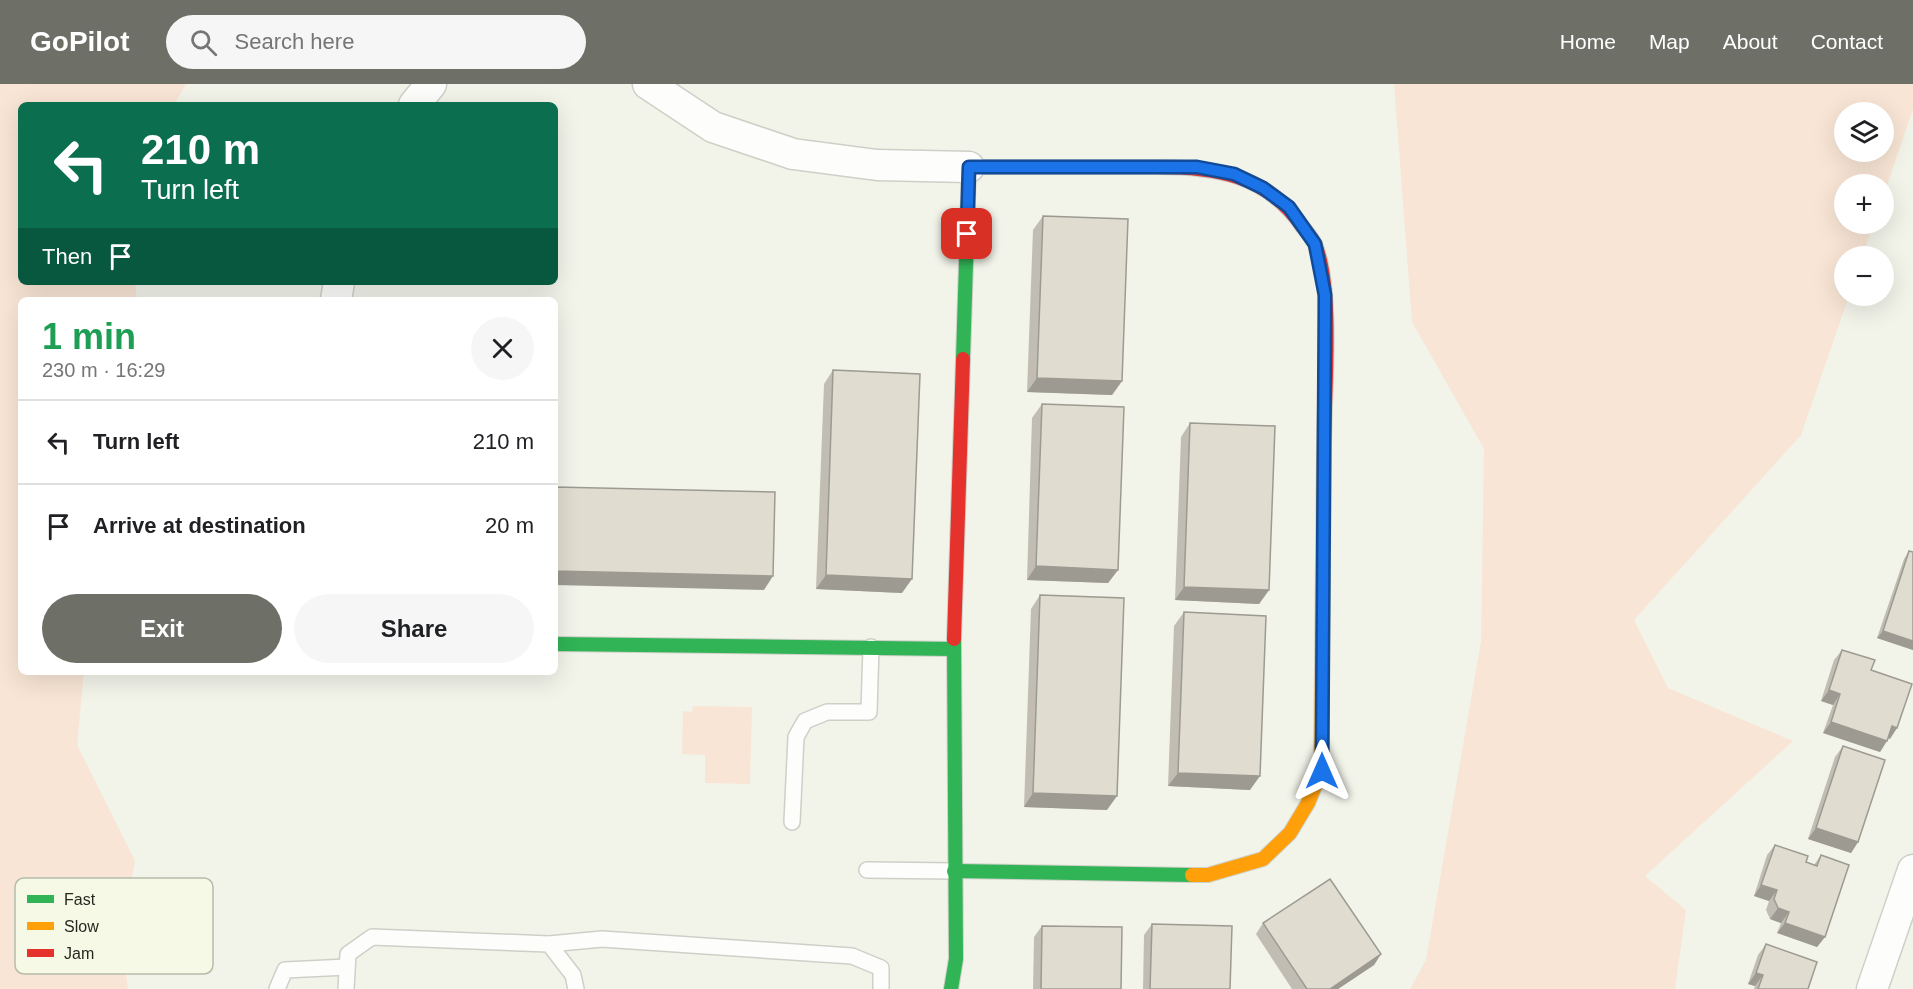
<!DOCTYPE html>
<html lang="en">
<head>
<meta charset="utf-8">
<style>
	body { margin:0; font-family:Arial,sans-serif; background:#f6f6f6; color:#202124; height:100vh; display:flex; flex-direction:column; font-size:22px; white-space:nowrap }
	* { box-sizing:border-box; margin:0 }
	p { font-size:20px; color:#757577 }
	.icon { flex:none; width:33px; height:33px; fill:none; stroke:currentColor; stroke-width:2; stroke-linecap:round; stroke-linejoin:round }
	.map { position:relative; flex:1; overflow:hidden }
	.panel { position:absolute; left:18px; top:213px; width:540px; height:378px; display:flex; flex-direction:column; background:#fff; border-radius:9px; box-shadow:0 6px 24px #0002 }
	.panel>* { flex:none }
	.banner { position:absolute; left:18px; top:18px; width:540px; height:183px; border-radius:9px; box-shadow:0 6px 24px #0002; background:#0b6e4f; color:#fff; overflow:hidden }
	.fabs { position:absolute; left:1834px; top:18px; display:grid; gap:12px }
	.fabs a { display:grid; place-items:center; width:60px; height:60px; border-radius:50%; background:#fff; box-shadow:0 6px 24px #0002; font-size:30px }
	.pin { position:absolute; display:grid; place-items:center; width:51px; height:51px; color:#fff; margin:-26px; border-radius:12px; box-shadow:0 3px 9px #0006 }
	.me { position:absolute; width:66px; margin:-33px; rotate:0deg; stroke-linejoin:round; filter:drop-shadow(0 0 4px #0008) }
	.turn { display:flex; align-items:center; gap:21px; height:126px; padding:0 24px; font-size:27px }
	.turn .icon { width:78px; height:78px; stroke-width:2.5 }
	.turn b { display:block; font-size:42px; line-height:51px }
	.then { display:flex; align-items:center; height:57px; padding:0 24px; background:#0003; gap:12px; font-size:22px }
	.round { display:grid; place-items:center; flex:none; width:63px; height:63px; border-radius:32px; background:#f6f6f6 }
	.headline { display:flex; align-items:center; justify-content:space-between; height:102px; padding:0 24px }
	h1 { font-size:36px; font-weight:700; line-height:45px; color:#1e9e55 }
	.action { display:flex; gap:12px; margin-top:auto; padding:12px 24px }
	.action a { flex:1; height:69px; border-radius:36px; background:#6e7067; color:#fff; font-size:24px; font-weight:700; line-height:69px; text-align:center }
	.action a+a { background:#f6f6f6; color:#202124 }
	ul { padding:0; list-style:none }
	li { display:flex; align-items:center; gap:18px; height:84px; padding:0 24px; border-top:2px solid #e0e0e0 }
	li div { flex:1 }
	li b { display:block; font-size:22px }
	li em { font-style:normal }
	header { display:flex; align-items:center; gap:36px; box-sizing:border-box; height:84px; padding:0 30px; background:#6e7067; color:#fff }
	header strong { font-size:28px }
	nav { display:flex; gap:33px; margin-inline-start:auto; font-size:21px }
	.search { width:420px; height:54px; background:#f6f6f6; display:flex; align-items:center; gap:15px; box-sizing:border-box; padding:0 21px; border-radius:33px; color:#757577; font-size:22px }
	.map>svg:first-child { display:block }
</style>
</head>
<body>
<header>
<strong>GoPilot</strong>
<div class="search"><svg class="icon" aria-label="search" viewBox="0 0 24 24"><circle cx="10" cy="10" r="6"/><path d="M15 15l6 6"/></svg>Search here</div>
<nav><a>Home</a><a>Map</a><a>About</a><a>Contact</a></nav>
</header>
<div class="map">
<svg width="1913" height="905" viewBox="0 0 1913 905">
	<rect width="100%" height="100%" fill="#f2f4ea"/>
	<g fill="#f8e5d5" fill-rule="evenodd">
		<path d="M0,0h186l-12,21h-153v177h114l2,18h-116v372h63l-7,73 58,116 -14,75 7,53h-128z"/>
		<path d="M1394,0h519v25l-29,85v-10h-39v40h29l-12,32h-17v40h4l-48,139 -167,185 34,68 125,53 -148,135 41,34 -11,79h-265l16,-29 55,-319 3,-192 -72,-127zM1845,28h39v40h-39z"/>
		<path d="M693,622l59,1 -2,77 -45,-1v-28l-23,-1 1,-43 9,1z"/>
	</g>
	<g fill="none" stroke-linecap="round" stroke-linejoin="round">
		<g stroke="#ced0c8" stroke-width="18">
			<g id="lane">
				<path d="M792,738l4,-85 9,-16 22,-9h42l2,-65"/>
				<path d="M867,786l87,1"/>
				<path d="M549,860l53,-5 250,17 29,12v21"/>
				<path d="M277,905l8,-19 62,-3"/>
				<path d="M346,905l2,-35 24,-17 177,7 24,31 3,14"/>
			</g>
		</g>
		<g stroke="#ced0c8" stroke-width="33">
			<g id="street">
				<path d="M648,0l65,43 80,27 84,11 92,2"/>
				<path d="M414,21l17,-21"/>
				<path d="M336,216l3,-18"/>
				<path d="M1872,905l41,-119"/>
			</g>
		</g>
		<g stroke="#ced0c8" stroke-width="16">
			<g id="fast">
				<path d="M963,275l6,-192h187"/>
				<path d="M555,560l399,5"/>
				<path d="M954,787l238,4"/>
				<path d="M951,905l5,-30 -2,-320"/>
			</g>
		</g>
		<g stroke="#ced0c8" stroke-width="16">
			<path id="slow" d="M1192,791h16l55,-16 27,-26 18,-30 13,-32 3,-325"/>
		</g>
		<g stroke="#ced0c8" stroke-width="16">
			<g id="jam">
				<path d="M1156,83c59,0 110,7 146,59 4,5 10,12 13,18 19,47 9,149 9,202"/>
				<path d="M954,555l9,-280"/>
			</g>
		</g>
		<use href="#lane" stroke="#fdfdfc" stroke-width="15"/>
		<use href="#street" stroke="#fdfdfc" stroke-width="30"/>
		<use href="#fast" stroke="#30b455" stroke-width="14"/>
		<use href="#slow" stroke="#ff9f0a" stroke-width="14"/>
		<use href="#jam" stroke="#e5322d" stroke-width="14"/>
	</g>
	<g fill="#c1bdb3">
		<path d="M1043,132l79,165 -10,14 -85,-3 6,-162z"/>
		<path d="M833,286l69,223 -86,-4 8,-205z"/>
		<path d="M1042,320l76,166 -10,13 -81,-3 5,-162z"/>
		<path d="M1190,339l79,167 -10,14 -84,-4 6,-163z"/>
		<path d="M1909,467l4,99 -36,-12 27,-79z"/>
		<path d="M1040,511l67,215 -83,-3 7,-198z"/>
		<path d="M1184,528l66,178 -82,-4 6,-160z"/>
		<path d="M1842,566l29,20 19,69 -2,-1 -8,14 -57,-19 10,-28 -12,-4 13,-41z"/>
		<path d="M1843,662l15,96 -7,11 -43,-14 27,-82z"/>
		<path d="M1775,761l31,17 8,3 7,-10 4,82 -8,10 -40,-14 4,-10 -11,-4 -4,-9 3,-9 -15,-5 13,-41z"/>
		<path d="M1263,839l118,31 -7,11 -36,24h-46l-36,-55z"/>
		<path d="M1152,840l78,65h-87l1,-54z"/>
		<path d="M1042,842l79,63h-88l1,-52z"/>
		<path d="M1766,860l42,45h-54l1,-3 -7,-2 10,-29z"/>
	</g>
	<g fill="#9d9a92">
		<path d="M1037,294l85,3 -10,14 -85,-3z"/>
		<path d="M1036,482l82,4 -10,13 -81,-3z"/>
		<path d="M555,487l218,5 -9,14 -209,-5z"/>
		<path d="M826,491l86,4 -10,14 -86,-4z"/>
		<path d="M1184,503l85,3 -10,14 -84,-4z"/>
		<path d="M1883,547l30,10v9l-36,-12z"/>
		<path d="M1829,606l11,4 -7,11 -12,-4z"/>
		<path d="M1831,638l56,19 -7,11 -57,-19z"/>
		<path d="M1892,642l5,2 -7,11 -5,-2z"/>
		<path d="M1178,689l82,3 -10,14 -82,-4z"/>
		<path d="M1033,709l84,3 -10,14 -83,-3z"/>
		<path d="M1816,744l42,14 -7,11 -43,-14z"/>
		<path d="M1761,801l16,5 -8,11 -15,-5z"/>
		<path d="M1778,824l11,4 -8,11 -11,-4z"/>
		<path d="M1785,839l40,14 -8,10 -40,-14z"/>
		<path d="M1381,870l-7,11 -36,24h-8z"/>
		<path d="M1756,889l7,2 -8,11 -7,-2z"/>
	</g>
	<g fill="#e0dcd0" stroke="#9d9a92" stroke-width="1.5">
		<path d="M1043,132l85,3 -6,162 -85,-3z"/>
		<path d="M833,286l87,4 -8,205 -86,-4z"/>
		<path d="M1042,320l82,3 -6,163 -82,-4z"/>
		<path d="M1190,339l85,3 -6,164 -85,-3z"/>
		<path d="M555,403l220,5 -2,84 -218,-5z"/>
		<path d="M1909,467l4,1v89l-30,-10z"/>
		<path d="M1040,511l84,3 -7,198 -84,-3z"/>
		<path d="M1184,528l82,4 -6,160 -82,-3z"/>
		<path d="M1842,566l33,10 -4,10 41,14 -15,44 -5,-2 -5,15 -56,-19 9,-28 -11,-4z"/>
		<path d="M1843,662l42,14 -27,82 -42,-14z"/>
		<path d="M1775,761l33,11 -2,6 11,4 4,-11 28,10 -24,72 -40,-14 4,-11 -11,-4 -4,-9 3,-9 -16,-5z"/>
		<path d="M1330,795l51,75 -51,35h-23l-44,-66z"/>
		<path d="M1152,840l80,2 -2,63h-80z"/>
		<path d="M1042,842l80,1 -1,62h-80z"/>
		<path d="M1766,860l51,18 -9,27h-50l5,-14 -7,-2z"/>
	</g>
	<g fill="none" stroke-linecap="round" stroke-linejoin="round">
		<g stroke="#114b97" stroke-width="15">
			<path id="route" d="M967,150l2,-67h228l37,7 29,14 26,19 26,37 10,51 -3,476"/>
		</g>
		<use href="#route" stroke="#1a73e8" stroke-width="10"/>
	</g>
	<rect x="15" y="794" width="198" height="96" rx="9" fill="#f5f9e5" stroke="#b7bbaa" stroke-width="1.5"/>
	<rect x="27" y="811" width="27" height="8" fill="#30b455"/>
	<rect x="27" y="838" width="27" height="8" fill="#ff9f0a"/>
	<rect x="27" y="865" width="27" height="8" fill="#e5322d"/>
	<g font-size="16" fill="#272921">
		<text x="64" y="821">Fast</text>
		<text x="64" y="848">Slow</text>
		<text x="64" y="875">Jam</text>
	</g>
</svg>
<div class="fabs">
<a><svg class="icon" aria-label="layers" viewBox="0 0 24 24"><path d="M12 4l9 5-9 5-9-5zM3 14l9 5 9-5"/></svg></a>
<a>+</a>
<a>−</a>
</div>
<div class="pin" style="left:967px;top:150px;background:#d93025"><svg class="icon" aria-label="arrive" viewBox="0 0 24 24"><path d="M6 21V4h12l-3 4 3 4H6"/></svg></div>
<svg class="me" style="left:1322px;top:687px" viewBox="-20 -20 40 40"><path d="M0-17L14 15 0 8-14 15z" fill="#1a73e8" stroke="#fff" stroke-width="4"/></svg>
<div class="banner">
<div class="turn"><svg class="icon" aria-label="left" viewBox="0 0 24 24"><path d="M17 20v-9H6M10 6l-5 5 5 5"/></svg><div><b>210 m</b>Turn left</div></div>
<div class="then">Then<svg class="icon" aria-label="arrive" viewBox="0 0 24 24"><path d="M6 21V4h12l-3 4 3 4H6"/></svg></div>
</div>
<section class="panel">
<div class="headline"><div><h1>1 min</h1><p>230 m · 16:29</p></div><a class="round"><svg class="icon" aria-label="close" viewBox="0 0 24 24"><path d="M6 6l12 12M18 6L6 18"/></svg></a></div>
<ul>
<li><svg class="icon" aria-label="left" viewBox="0 0 24 24"><path d="M17 20v-9H6M10 6l-5 5 5 5"/></svg><div><b>Turn left</b></div><em>210 m</em></li>
<li><svg class="icon" aria-label="arrive" viewBox="0 0 24 24"><path d="M6 21V4h12l-3 4 3 4H6"/></svg><div><b>Arrive at destination</b></div><em>20 m</em></li>
</ul>
<div class="action"><a>Exit</a><a>Share</a></div>
</section>
</div>
</body>
</html>
